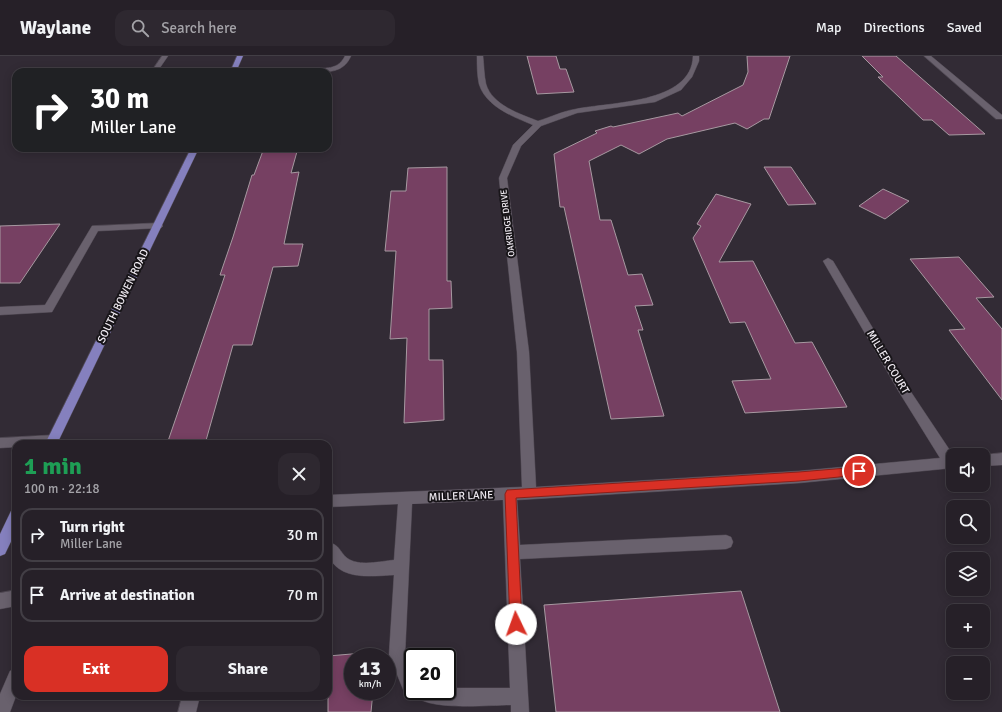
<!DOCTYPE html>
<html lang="en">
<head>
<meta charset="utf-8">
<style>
	body { margin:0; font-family:Signika,sans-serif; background:#2e2830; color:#f1f3f6; height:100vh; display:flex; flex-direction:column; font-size:15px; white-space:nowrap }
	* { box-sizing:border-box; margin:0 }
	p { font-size:13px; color:#a4a3a8 }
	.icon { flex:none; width:22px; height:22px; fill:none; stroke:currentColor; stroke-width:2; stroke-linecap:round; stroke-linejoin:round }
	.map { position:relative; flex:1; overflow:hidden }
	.side { position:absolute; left:12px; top:384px; width:320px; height:260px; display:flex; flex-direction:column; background:#262028; border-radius:12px; box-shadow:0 2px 10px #0003,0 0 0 1px #423e45 }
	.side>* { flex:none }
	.banner { position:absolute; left:12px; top:12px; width:320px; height:84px; border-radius:12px; box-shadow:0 2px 10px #0003,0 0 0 1px #423e45; background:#202124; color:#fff; overflow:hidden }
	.buttons { position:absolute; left:946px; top:392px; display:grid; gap:8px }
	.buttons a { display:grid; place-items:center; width:44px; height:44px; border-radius:8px; background:#262028; box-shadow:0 2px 10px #0003,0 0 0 1px #423e45; font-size:20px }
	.speed { position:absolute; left:344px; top:592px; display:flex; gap:8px; font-size:20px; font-weight:700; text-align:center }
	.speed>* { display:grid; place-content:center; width:52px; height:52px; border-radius:50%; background:#262028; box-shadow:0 2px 10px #0003,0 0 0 1px #423e45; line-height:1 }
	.speed small { font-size:10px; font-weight:400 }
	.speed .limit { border:2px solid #111; border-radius:6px; background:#fff; color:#111 }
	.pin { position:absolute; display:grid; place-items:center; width:34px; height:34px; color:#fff; margin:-17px; border:2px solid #fff; border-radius:50%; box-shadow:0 1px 4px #0007 }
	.me { position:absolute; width:44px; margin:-22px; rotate:357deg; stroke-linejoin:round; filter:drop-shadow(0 0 3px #0008) }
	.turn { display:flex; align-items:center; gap:14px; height:84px; padding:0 12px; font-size:18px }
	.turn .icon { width:52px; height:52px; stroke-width:2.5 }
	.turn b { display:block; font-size:28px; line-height:34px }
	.round { display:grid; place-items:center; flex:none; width:42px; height:42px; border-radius:12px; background:#2e2830 }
	.head { display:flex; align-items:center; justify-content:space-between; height:68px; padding:0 12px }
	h1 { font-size:24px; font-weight:700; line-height:30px; color:#1e9e55 }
	.button { display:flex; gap:8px; margin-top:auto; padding:8px 12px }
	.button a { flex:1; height:46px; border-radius:12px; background:#d93025; color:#fff; font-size:16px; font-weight:700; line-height:46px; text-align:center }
	.button a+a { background:#2e2830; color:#f1f3f6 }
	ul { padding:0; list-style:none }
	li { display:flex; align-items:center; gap:12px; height:54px; margin:0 8px 6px; padding:0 4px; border:2px solid #423e45; border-radius:12px }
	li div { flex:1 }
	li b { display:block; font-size:15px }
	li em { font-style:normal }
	header { display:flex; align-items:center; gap:24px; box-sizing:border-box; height:56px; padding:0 20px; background:#262028; border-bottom:1px solid #423e45 }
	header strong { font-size:19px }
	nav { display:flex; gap:22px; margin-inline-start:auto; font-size:14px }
	.search { width:280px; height:36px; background:#2e2830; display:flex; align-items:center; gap:10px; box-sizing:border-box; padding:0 14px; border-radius:12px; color:#a4a3a8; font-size:15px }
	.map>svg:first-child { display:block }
</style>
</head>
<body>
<header>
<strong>Waylane</strong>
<div class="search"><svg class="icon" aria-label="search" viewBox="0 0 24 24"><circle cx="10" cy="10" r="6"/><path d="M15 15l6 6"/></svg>Search here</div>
<nav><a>Map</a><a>Directions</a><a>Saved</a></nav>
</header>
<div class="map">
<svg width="1002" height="656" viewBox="0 0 1002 656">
	<rect width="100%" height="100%" fill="#322b35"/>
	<g fill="#764062" stroke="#a799a1">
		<path d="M527,0h29l4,13h6l8,23 -37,2z"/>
		<path d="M747,0h43l-21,63h-5l-17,10 -12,-6 -68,16 -28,15 -18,-9 -32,16 11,59h11l17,55 14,-1 11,31 -18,1 8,24h-5l26,86 -53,3 -47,-212h-4l-6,-53 43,-21 -2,-2 16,-5 2,1 65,-14 4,3 61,-31 5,-13z"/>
		<path d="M862,0h34l89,78 -36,1 -17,-15h-9l-45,-43h5z"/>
		<path d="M264,92h34l-7,25 8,-1 -15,72h19l-5,22 -25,1 -21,78h-19l-28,99h-38l58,-169h-5l13,-38 19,-62h2z"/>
		<path d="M447,111v114h4l1,27 -23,1v51h14l1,60 -40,3 3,-85 -17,1 6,-88h-11l6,-60h15l2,-23z"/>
		<path d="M764,111h27l25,37 -28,1z"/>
		<path d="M883,133l26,12 -24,18 -26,-13z"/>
		<path d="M716,138l35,10 -32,58 34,-1 42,82 17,-1 35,65 -102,6 -13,-32 39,-2 -26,-57 -15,1 -37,-85 8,-12 -4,-2z"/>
		<path d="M60,168l-40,59h-20v-57z"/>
		<path d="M959,201l35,40 -18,1 26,31v71l-53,-70 16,-1 -55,-70z"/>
		<path d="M741,535l39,121h-224l-12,-107z"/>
		<path d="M375,596v5h-22v34h20l-2,21h-43v-56z"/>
	</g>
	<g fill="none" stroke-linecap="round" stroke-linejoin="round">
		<g stroke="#4e4751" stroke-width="1">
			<g id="minor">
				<path d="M162,0h6l-11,16h-6z"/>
				<path d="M345,0h6c-8,18 -24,16 -41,16 11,-8 26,2 35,-16z"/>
				<path d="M477,0h6c1,9 1,19 3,28 6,21 34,30 52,37 13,-4 25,-10 38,-12 33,-7 116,-5 117,-53h6v5l-7,16 -11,13 -26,12 -78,11 -36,13 -20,20 -14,32 22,174 7,135 263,-16 141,-13 -41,-66 -76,-131 5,-3 5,3 74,125 46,69v13l-154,15 -282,17 3,45 206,-10 5,2 2,5 -2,5 -5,2 -206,10 9,153h-18v-7c-22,0 -81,6 -96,-9h-4l-6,-2 -16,-39 5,-80c-22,1 -53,6 -65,-18 -2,-3 -1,-10 -1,-15 12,3 11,9 19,16 12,9 34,3 47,2l4,-56 -70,3v-12l194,-8 -5,-135 -18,-174 14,-33 20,-20c-19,-8 -47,-18 -54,-41 -2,-9 -2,-19 -2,-28zM503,444l7,188h-63v3h-34v-18l-8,-18 7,-151z"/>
				<path d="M924,0h7l71,59v4h-6z"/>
				<path d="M158,167l3,1 2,2 -2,2 -63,3 -46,81 -52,3v-8l45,-2 47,-79z"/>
				<path d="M53,379l5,1 1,4 -1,4h-42v3l-16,1v-10z"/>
				<path d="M1002,397v12l-19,1v-11h-2z"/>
				<path d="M16,534v16l-16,3v-16z"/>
				<path d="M16,613v27l-6,16h-10v-18l10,-23z"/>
				<path d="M182,640h18l-4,16h-18z"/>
			</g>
		</g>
		<g stroke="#4e4751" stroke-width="1">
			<g id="major">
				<path d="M237,0h6l-7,16h-6z"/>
				<path d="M191,92h8l-142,296h-12z"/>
				<path d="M16,454v21l-11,23 -5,2v-22l11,-23z"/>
			</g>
		</g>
		<use href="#minor" fill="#69616d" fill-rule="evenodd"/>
		<use href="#major" fill="#8580be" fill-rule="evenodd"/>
	</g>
	<path fill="#d93025" stroke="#8d1f18" d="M859,411l4,1 1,3 -1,3 -4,1 -60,6 -283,17 6,126 -2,5 -4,1 -4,-1 -2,-5 -5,-130 2,-4 292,-18z"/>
	<g text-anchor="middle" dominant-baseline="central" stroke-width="4" stroke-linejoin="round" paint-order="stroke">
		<g font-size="9" fill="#f2edf4" stroke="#181519">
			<text transform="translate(508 167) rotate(-97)">OAKRIDGE DRIVE</text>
		</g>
		<g font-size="11" fill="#f2edf4" stroke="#181519">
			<text transform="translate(123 240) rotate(-64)">SOUTH BOWEN ROAD</text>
			<text transform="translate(888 306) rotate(59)">MILLER COURT</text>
			<text transform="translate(461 440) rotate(-2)">MILLER LANE</text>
		</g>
	</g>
</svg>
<div class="buttons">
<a><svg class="icon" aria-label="sound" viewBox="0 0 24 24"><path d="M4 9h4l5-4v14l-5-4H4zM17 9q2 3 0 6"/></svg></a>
<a><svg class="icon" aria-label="search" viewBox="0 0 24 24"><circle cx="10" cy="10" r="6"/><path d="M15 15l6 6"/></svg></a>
<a><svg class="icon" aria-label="layers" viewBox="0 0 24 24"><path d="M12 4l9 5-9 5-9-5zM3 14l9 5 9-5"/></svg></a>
<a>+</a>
<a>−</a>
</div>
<div class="speed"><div>13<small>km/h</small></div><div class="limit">20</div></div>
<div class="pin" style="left:859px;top:415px;background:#d93025"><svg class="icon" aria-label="arrive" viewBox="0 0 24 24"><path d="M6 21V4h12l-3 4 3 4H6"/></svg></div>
<svg class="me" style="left:516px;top:568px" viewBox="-20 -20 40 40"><circle r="19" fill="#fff"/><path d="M0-13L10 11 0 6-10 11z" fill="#d93025"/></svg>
<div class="banner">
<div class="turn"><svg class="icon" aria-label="right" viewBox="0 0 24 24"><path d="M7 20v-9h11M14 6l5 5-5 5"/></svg><div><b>30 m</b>Miller Lane</div></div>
</div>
<section class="side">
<div class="head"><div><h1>1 min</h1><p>100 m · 22:18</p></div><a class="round"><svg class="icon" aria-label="close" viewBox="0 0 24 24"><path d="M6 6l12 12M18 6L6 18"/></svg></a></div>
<ul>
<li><svg class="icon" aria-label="right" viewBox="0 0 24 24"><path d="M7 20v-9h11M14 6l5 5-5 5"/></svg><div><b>Turn right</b><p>Miller Lane</p></div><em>30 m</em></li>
<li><svg class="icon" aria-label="arrive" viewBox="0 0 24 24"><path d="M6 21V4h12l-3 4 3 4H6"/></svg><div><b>Arrive at destination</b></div><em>70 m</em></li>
</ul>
<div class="button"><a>Exit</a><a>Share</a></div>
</section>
</div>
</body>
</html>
